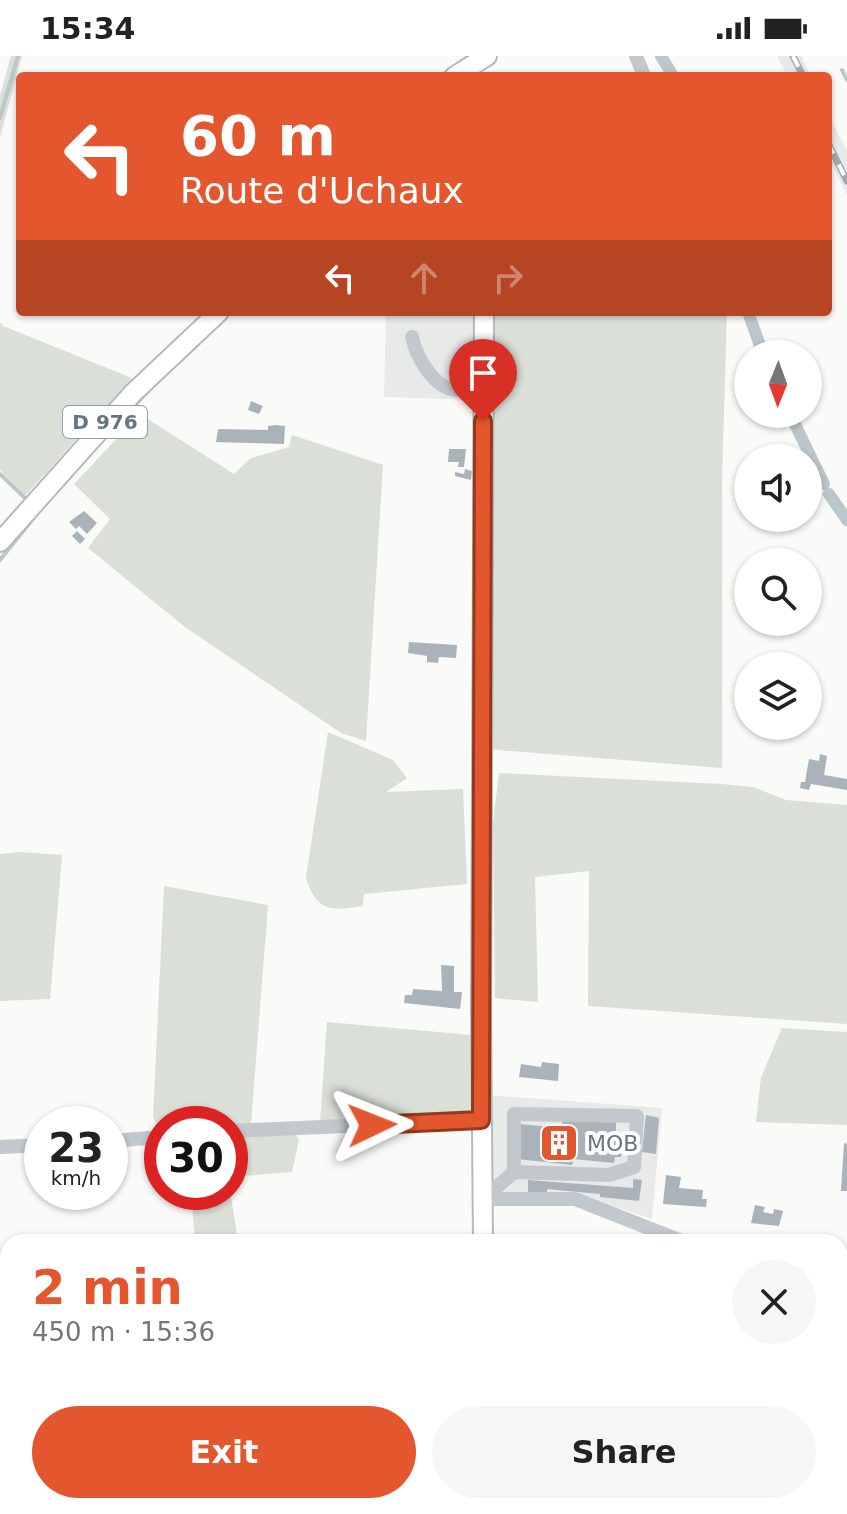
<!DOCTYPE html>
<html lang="en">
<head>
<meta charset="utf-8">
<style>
	body { margin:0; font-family:"DejaVu Sans",sans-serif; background:#f6f6f6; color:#222; height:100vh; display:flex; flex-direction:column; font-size:30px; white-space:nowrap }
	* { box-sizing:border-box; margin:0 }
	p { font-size:26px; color:#767676 }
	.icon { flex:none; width:44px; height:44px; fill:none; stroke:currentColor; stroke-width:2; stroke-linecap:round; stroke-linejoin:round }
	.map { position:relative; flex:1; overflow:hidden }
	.drawer { position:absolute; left:0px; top:1178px; width:848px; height:280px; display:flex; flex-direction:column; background:#fff; border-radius:24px 24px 0 0; box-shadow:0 2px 6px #0004 }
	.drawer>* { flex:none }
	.hud { position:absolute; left:16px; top:16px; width:816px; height:244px; border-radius:8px; box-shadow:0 2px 6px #0004; background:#e4572e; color:#fff; overflow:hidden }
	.needle { width:52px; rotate:181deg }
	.buttons { position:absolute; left:734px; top:284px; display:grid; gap:16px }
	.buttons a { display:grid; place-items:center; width:88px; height:88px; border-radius:50%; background:#fff; box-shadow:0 2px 6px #0004; font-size:40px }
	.speed { position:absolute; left:24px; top:1050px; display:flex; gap:16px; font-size:40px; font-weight:700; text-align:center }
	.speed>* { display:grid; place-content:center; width:104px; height:104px; border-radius:50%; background:#fff; box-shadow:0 2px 6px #0004; line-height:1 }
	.speed small { font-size:20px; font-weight:400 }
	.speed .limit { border:12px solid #d22; background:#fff; color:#111 }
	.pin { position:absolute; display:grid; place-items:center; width:68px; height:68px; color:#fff; margin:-82px -34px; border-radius:50% 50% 50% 0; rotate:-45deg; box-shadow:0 0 8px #0007 }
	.pin .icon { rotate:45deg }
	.me { position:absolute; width:88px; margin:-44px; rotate:88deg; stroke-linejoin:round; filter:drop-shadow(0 0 6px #0008) }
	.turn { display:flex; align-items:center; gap:28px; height:168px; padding:0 32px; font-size:36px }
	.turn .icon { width:104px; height:104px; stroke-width:2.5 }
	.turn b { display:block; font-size:56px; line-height:68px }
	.lanes { display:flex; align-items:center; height:76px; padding:0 32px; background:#0003; justify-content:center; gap:40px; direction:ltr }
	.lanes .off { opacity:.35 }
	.round { display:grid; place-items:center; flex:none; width:84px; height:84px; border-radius:42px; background:#f6f6f6 }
	.overview { display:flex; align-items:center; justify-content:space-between; height:136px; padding:0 32px }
	h1 { font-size:48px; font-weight:600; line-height:60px; color:#e4572e }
	.cta { display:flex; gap:16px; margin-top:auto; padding:16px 32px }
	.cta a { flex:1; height:92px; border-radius:48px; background:#e4572e; color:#fff; font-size:32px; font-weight:600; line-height:92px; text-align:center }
	.cta a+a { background:#f6f6f6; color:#222 }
	.status { display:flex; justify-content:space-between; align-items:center; height:56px; padding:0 40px; background:#fff; direction:ltr }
	.status svg { height:22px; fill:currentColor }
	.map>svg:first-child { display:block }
</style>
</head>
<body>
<div class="status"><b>15:34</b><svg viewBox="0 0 49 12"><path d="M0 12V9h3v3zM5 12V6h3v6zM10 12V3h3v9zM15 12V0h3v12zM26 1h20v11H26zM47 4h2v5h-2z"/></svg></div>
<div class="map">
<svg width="847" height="1458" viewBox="0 0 847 1458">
	<rect width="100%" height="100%" fill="#fafaf8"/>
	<g fill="#e8e9e9">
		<path d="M777,0h24l10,20h-24z"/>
		<path d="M828,57l19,38v44l-19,-38z"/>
		<path d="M386,256h92l-2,88 -92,-3z"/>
		<path d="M488,1039l174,13 -10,111 -68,-23 -96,-3z"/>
	</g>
	<g fill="#dadfd7">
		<path d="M11,0h11l-22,81v-41z"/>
		<path d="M494,256h233l-5,168v288l-236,-19 2,-263z"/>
		<path d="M0,266l3,4 129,52 -107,118 -25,-26z"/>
		<path d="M140,358l94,60 17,-16 38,-11 3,-12 91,30 -17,276 -25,-8 -156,-106 -97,-79 22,-29 -36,-35z"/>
		<path d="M328,676l65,28 14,18 -21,14 77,-3 4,95 -103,10 -1,12c-33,5 -46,6 -57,-28z"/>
		<path d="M499,717l223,11 31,3 33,13 61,5v219l-259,-18 1,-135 -54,6 3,125 -43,-4 -2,-175z"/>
		<path d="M20,796l42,3 -12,144 -50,2v-147z"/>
		<path d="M164,830l104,19 -17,219h-89v5h-3l-6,-12z"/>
		<path d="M327,966l144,13 4,79 -155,9z"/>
		<path d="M782,972l65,4v93l-91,-3 5,-45z"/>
		<path d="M294,1077l5,7 -7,32 -62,5v-40z"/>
		<path d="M230,1134l8,52h-43l-4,-50h39z"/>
	</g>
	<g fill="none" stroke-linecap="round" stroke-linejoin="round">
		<g stroke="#bbc7cb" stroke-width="4">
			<path d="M842,14l5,10"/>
			<path d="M441,20l28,-20"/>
			<path d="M0,62l18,-62"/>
			<path d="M181,304l17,-16"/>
			<path d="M130,354l21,-22"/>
			<path d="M0,418l26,25"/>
			<path d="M46,422l68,-77"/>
			<path d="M0,504l36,-45"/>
		</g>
		<g stroke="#bbc7cb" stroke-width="12">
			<path d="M661,0l12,20"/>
			<path d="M748,256l15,42"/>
			<path d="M790,358l34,70"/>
			<path d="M829,438l18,26"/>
		</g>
	</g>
	<g fill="#aab3b9">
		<path d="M251,345l12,5 -4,8 -11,-4z"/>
		<path d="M275,369l10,1 -1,18 -68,-2 2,-13 50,1v-4z"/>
		<path d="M449,393h17l-2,18h-6l1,-5h-11z"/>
		<path d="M465,413l7,2 -1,9 -16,-4v-4l9,2z"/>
		<path d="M84,455l13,12 -10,11 -8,-8 -3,3 -7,-7z"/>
		<path d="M77,475l8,8 -5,5 -8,-8z"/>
		<path d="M409,586l48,3 -1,13 -17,-1 -1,6 -11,-1v-6l-19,-3z"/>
		<path d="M820,698l7,2 -3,19 23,4v11l-36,-6 -2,6 -9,-2 1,-6h4l4,-23 10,2z"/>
		<path d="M441,909l13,1v26h8l-2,17 -56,-6 1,-8h7l1,-6 29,2z"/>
		<path d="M542,1006l17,2 -1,17 -39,-4 2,-13 20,3z"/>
		<path d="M646,1059l13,3 -3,36 -14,-2z"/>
		<path d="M562,1061l54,5v13l7,1 -2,21h-6l-1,6 -41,-4 -1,6 -54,-6 1,-35 43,4z"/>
		<path d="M844,1087l3,1v47h-6z"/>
		<path d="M666,1119l15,2 -2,11 24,2 -1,9h5l-1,8 -43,-3z"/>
		<path d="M633,1123l9,1 -3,21 -39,-4v-3l-53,-5v4h-19v-13l105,8z"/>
		<path d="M755,1149l10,2 -2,5 10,2 1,-5 9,2 -4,15 -28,-3z"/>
		<path d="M843,1406l4,1v17l-7,-2z"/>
	</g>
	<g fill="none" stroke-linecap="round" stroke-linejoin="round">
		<g stroke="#b5babe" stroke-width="22">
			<g id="major">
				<path d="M455,20l32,-20"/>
				<path d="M0,486l133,-149 86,-81"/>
				<path d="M483,1186l-2,-230 3,-700"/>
				<path d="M484,1450v8"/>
			</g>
		</g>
		<g stroke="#c3c8cc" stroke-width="14">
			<path d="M636,0l8,20"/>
			<path d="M412,281c4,18 19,46 38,52 10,2 24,0 34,0"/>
			<path d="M230,1075l251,-11"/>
			<path d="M110,1085l52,-4"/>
			<path d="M0,1091l42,-2"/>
			<path d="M483,1134l14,-3 17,-15v-58l123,2 -3,51 -25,8 -95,-3"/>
			<path d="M482,1143h93l109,43"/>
			<path d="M840,1254l7,3"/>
		</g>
		<use href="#major" stroke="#fff" stroke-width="18"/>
		<g stroke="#a2aab0" stroke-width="7">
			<g id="rail">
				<path d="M793,0l10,20"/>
				<path d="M828,87l19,38"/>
			</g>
		</g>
		<use href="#rail" stroke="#fff" stroke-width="4" stroke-dasharray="12" stroke-linecap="butt"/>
	</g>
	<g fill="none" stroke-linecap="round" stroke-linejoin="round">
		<g stroke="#94391e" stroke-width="20">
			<path id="route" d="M372,1069l109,-5 2,-699"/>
		</g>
		<use href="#route" stroke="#e4572e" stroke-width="14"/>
	</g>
	<defs>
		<g id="building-square" transform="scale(2)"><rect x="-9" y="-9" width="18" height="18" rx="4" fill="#e4572e" stroke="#fff"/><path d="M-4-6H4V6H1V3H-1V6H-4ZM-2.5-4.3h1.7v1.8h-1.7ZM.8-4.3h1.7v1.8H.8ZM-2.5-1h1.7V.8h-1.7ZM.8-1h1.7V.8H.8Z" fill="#fff"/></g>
	</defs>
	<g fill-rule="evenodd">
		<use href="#building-square" x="559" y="1087"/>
	</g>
	<g text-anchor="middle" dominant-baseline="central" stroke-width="8" stroke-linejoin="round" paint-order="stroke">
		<rect fill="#fff" stroke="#939fa8" stroke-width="2" x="63" y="350" width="84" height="32" rx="6"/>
		<g font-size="20" font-weight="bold" fill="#657683">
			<text x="105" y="366">D 976</text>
		</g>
		<g font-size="22" fill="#657683" stroke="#fff" text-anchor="start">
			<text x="587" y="1087">MOB</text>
		</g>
	</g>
</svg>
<div class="buttons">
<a><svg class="needle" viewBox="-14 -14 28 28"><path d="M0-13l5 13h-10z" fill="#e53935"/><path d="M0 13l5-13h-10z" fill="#767676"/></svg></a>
<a><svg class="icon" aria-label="sound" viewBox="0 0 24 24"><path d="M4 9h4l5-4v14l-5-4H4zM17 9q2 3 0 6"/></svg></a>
<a><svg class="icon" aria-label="search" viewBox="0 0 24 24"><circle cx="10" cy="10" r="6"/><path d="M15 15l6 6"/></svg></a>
<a><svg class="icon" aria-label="layers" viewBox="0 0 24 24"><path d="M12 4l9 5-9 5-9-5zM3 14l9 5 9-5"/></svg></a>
</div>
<div class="speed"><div>23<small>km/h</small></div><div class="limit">30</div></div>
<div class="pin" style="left:483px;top:365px;background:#d93025"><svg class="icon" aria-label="arrive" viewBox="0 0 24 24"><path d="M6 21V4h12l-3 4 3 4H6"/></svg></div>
<svg class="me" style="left:372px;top:1069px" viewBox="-20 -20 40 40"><path d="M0-17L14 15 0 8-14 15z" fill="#e4572e" stroke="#fff" stroke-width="4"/></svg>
<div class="hud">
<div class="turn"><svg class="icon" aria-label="left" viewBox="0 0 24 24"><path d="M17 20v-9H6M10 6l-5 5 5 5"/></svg><div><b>60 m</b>Route d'Uchaux</div></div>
<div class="lanes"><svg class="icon" aria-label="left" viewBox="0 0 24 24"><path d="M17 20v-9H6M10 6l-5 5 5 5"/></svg><svg class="icon off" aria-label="ahead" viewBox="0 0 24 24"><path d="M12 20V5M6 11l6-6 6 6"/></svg><svg class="icon off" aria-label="right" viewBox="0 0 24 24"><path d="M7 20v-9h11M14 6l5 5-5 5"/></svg></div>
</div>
<section class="drawer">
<div class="overview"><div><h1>2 min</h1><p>450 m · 15:36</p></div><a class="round"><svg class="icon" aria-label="close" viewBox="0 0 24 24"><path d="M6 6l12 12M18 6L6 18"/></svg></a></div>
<div class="cta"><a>Exit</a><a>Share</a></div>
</section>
</div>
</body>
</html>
